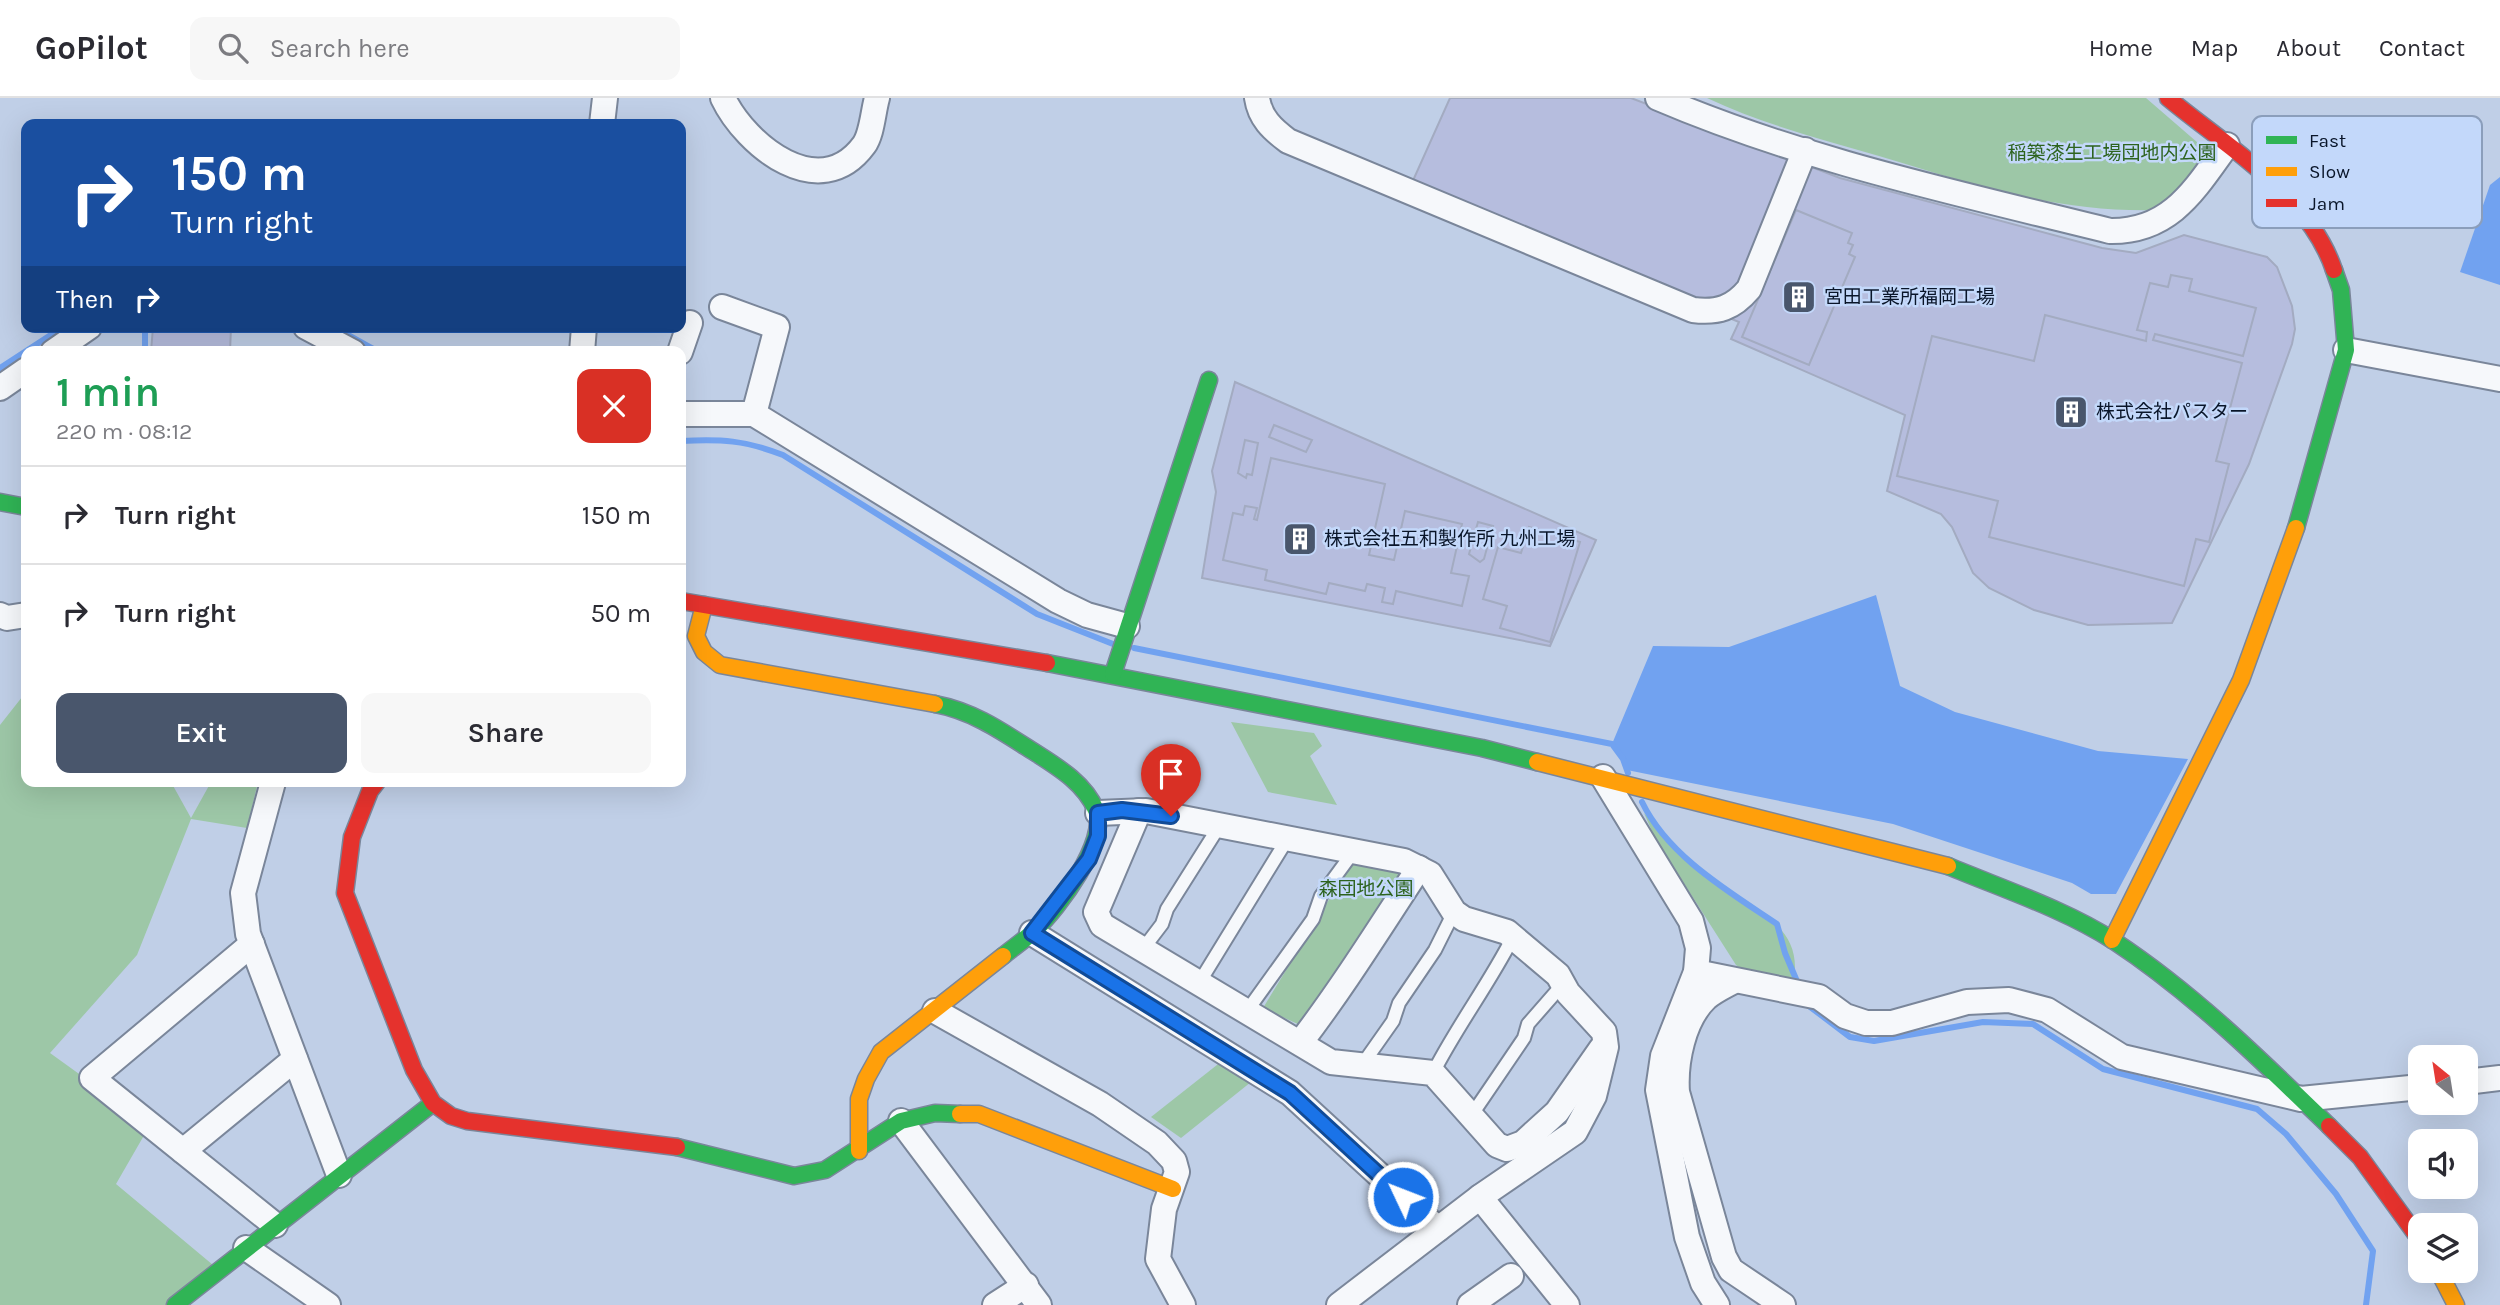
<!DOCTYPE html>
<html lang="en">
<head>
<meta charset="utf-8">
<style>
	body { margin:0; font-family:Karla,"Noto Sans JP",sans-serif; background:#f7f7f7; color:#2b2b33; height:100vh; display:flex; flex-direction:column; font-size:26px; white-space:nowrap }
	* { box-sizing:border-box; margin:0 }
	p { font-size:23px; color:#7c7c81 }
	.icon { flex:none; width:38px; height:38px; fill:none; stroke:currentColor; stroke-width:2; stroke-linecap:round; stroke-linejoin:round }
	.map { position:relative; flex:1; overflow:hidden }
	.drawer { position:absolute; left:21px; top:248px; width:665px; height:441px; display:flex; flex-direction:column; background:#fff; border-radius:14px; box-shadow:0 7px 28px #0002 }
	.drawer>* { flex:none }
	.hud { position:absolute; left:21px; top:21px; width:665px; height:214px; border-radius:14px; box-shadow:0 7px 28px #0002; background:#1a4fa0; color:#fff; overflow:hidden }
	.needle { width:46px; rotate:330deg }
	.fabs { position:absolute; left:2408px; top:947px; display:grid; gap:14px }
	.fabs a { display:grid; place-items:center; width:70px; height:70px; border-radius:14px; background:#fff; box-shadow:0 7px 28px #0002; font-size:35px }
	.pin { position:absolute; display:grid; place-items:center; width:60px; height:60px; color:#fff; margin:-72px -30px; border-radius:50% 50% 50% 0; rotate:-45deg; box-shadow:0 0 7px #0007 }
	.pin .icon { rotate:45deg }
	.me { position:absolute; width:77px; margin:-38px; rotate:313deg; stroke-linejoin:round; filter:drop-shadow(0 0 5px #0008) }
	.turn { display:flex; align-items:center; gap:24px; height:147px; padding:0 35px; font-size:32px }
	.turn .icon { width:91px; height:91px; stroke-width:2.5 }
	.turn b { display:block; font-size:49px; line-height:60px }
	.then { display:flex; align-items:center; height:66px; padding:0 35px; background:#0003; gap:14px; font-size:26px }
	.round { display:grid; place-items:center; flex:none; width:74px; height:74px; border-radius:14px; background:#f7f7f7 }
	.headline { display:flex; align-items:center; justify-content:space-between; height:119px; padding:0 35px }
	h1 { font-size:42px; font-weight:600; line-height:52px; color:#1e9e55 }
	.action { display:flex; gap:14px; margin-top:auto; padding:14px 35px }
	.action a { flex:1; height:80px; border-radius:14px; background:#49566c; color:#fff; font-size:28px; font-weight:600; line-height:80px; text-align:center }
	.action a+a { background:#f7f7f7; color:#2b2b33 }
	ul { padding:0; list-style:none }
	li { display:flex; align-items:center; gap:21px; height:98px; padding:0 35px; border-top:2px solid #e1e1e2 }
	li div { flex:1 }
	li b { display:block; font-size:26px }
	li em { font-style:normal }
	header { display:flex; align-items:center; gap:42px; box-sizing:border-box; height:98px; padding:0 35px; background:#fff; border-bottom:2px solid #e1e1e2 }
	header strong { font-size:33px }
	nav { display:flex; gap:38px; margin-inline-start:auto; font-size:24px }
	.search { width:490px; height:63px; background:#f7f7f7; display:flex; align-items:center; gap:18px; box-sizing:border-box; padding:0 24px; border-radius:14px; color:#7c7c81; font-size:26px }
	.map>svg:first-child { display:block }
</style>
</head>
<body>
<header>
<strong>GoPilot</strong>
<div class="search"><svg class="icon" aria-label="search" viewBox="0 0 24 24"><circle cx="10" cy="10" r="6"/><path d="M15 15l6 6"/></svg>Search here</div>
<nav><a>Home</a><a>Map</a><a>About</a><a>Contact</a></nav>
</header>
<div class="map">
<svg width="2500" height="1207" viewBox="0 0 2500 1207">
	<rect width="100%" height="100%" fill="#c0cfe7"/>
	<g fill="#9dc7a7">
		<path d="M1707,0h439l59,51 -2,19 -44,42c-101,3 -184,-25 -280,-54 -58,-17 -117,-32 -172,-58z"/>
		<path d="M26,594v90h145l20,36 20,-36h47l-11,46 -56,-9 -54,136 -87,98 100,72 -34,59 103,86 -44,35h-175v-580z"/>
		<path d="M1231,624l83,11 8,13 -12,10 27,49 -69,-13z"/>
		<path d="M1644,715c23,22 45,49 70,69 39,30 92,42 79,103l-41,-8 -16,-12 -81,-127z"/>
		<path d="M1356,757l42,9 5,17 -101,145 -39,-18z"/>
		<path d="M1222,963l34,17 -75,60 -30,-21z"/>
	</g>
	<g fill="#71a2f0">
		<path d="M2500,79v108l-40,-13 30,-87z"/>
		<path d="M1876,497l24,91 55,26 143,39 90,8 -72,135h-25l-19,-11 -179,-59 -266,-54 -3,-14 -12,-12 41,-98 76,1z"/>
	</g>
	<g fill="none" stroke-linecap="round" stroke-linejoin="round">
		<g stroke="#71a2f0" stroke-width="6">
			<path d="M334,229l45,25"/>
			<path d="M145,254v-25"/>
			<path d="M0,270l63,-41"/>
			<path d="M681,343c40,-2 64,-1 102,14l254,159 76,30"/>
			<path d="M1134,550l478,96 11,15 5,14"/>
			<path d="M1642,704c26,54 86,89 135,122l8,29 14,33"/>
			<path d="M1805,905l45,34 24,4 109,-19 50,2 70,45 154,40 29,25 50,60 37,57 -7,54"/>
		</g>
	</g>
	<g fill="#b6bdde" stroke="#a3abc1" stroke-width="2">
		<path d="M1450,0h181l209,80 262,70 34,5 48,-18 83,22 10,10 15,39 3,23 -3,15 -43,120 -77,159 -84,2 -54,-15 -45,-22 -16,-15 -21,-46 -11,-13 -54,-23 18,-76 -174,-76 8,-17 -328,-137z"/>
		<path d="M1796,112l56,23 -4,10 5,2 -4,9 6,3 -46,108 -67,-28z"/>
		<path d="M2171,177l21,4 -3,12 67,17 -13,48 -88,-22 -2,6 89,23 -26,98 13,3 -20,78 -13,-3 -12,47 -195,-49 9,-36 -101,-25 35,-140 102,25 11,-46 101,26 1,-9 -10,-2 13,-47 18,4z"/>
		<path d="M153,229h78l-1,25h-79z"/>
		<path d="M1235,284l361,158 -46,106 -348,-68 14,-86 -4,-21z"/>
		<path d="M1274,327l38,15 -6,12 -37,-15z"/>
		<path d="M1245,342l13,3 -6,32 -5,-1 -1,4 -8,-5z"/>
		<path d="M1271,360l114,26 -16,71 25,5 11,-49 57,13 -11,49 18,3 -7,30 -66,-15 -3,13 -11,-2 3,-14 -18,-4 -2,7 -36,-8 -3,11 -61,-14 2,-10 -44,-10 10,-47 10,2 2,-9 12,2 -3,11 3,1z"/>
		<path d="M1478,424l15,4 -9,33 -4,3 -11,-8z"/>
		<path d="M1529,429l51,15 -30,100 -50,-14 7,-22 -24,-7 15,-52 23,6z"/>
	</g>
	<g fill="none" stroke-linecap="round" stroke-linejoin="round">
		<g stroke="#7a869a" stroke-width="16">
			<g id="lane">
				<path d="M1143,851l19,-25 5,-15 53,-84"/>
				<path d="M1199,885l89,-145"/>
				<path d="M1247,913l66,-92 8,-23 33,-45"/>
				<path d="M1362,967l31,-44 6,-18 36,-53 19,-38"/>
				<path d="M1433,975c24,-47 56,-89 80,-136"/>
				<path d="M1471,1018l53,-78 4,-14 35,-40"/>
			</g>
		</g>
		<g stroke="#7a869a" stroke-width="28">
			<g id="street">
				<path d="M723,0c23,48 97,107 141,47 8,-11 9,-33 13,-47"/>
				<path d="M1257,0c3,20 15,31 31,43l405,169c25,3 40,-2 56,-21l56,-139"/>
				<path d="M1658,0c145,62 300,95 452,133 61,1 85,-42 117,-86"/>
				<path d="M602,26l3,-26"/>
				<path d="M722,209l55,20 -23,87"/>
				<path d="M306,229l47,25"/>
				<path d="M2346,252l154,29"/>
				<path d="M53,254l36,-25"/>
				<path d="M582,254l2,-25"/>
				<path d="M680,254l10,-29"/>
				<path d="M0,290l26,-18"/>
				<path d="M681,316h73l304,187 29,14 40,11"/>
				<path d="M0,517l7,3 19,-3"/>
				<path d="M1603,679l88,144 7,27 -2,24 -33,84 -5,34 29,147 16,46 14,22"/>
				<path d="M273,684l-30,111 5,41 91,241"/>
				<path d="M1139,713l-43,101 6,13 229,137 102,11 64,72 10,4 16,-6 34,-31 44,-63"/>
				<path d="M1098,715l48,-2 258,50 26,13 24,38 10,7 43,13 51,43 10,18 36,39 2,15 -12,49 -19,36 -95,65 -141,108"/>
				<path d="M1032,835l258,160 148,136"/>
				<path d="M252,846l-160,134 183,147"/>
				<path d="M1696,874l123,25 26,19 21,7h26l75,-21 42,-2 38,10 75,47 179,42 119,-12"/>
				<path d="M1734,883c-9,5 -20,10 -28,17 -23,22 -31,64 -29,94l47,165 7,13 52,35"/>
				<path d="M935,913l165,93 57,39 17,18 3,11 -13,37 -6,50 25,46"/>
				<path d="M1300,945c43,-56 80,-116 119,-175"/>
				<path d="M2466,984l34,-4"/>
				<path d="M901,1023l138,184"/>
				<path d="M183,1053l112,-92"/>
				<path d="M1480,1099l87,108"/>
				<path d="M246,1150l82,57"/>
				<path d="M995,1207l31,-20"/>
				<path d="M1470,1207l41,-29"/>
			</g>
		</g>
		<g stroke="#7a869a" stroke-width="19">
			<g id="fast">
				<path d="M0,404l26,5"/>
				<path d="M2296,430l50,-178 -5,-60 -7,-20"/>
				<path d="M1047,565l435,85 55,14"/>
				<path d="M1113,576l96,-294"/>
				<path d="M935,606c37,7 65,26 96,46 25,16 53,32 65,60 13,30 -38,99 -60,119 -10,10 -22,18 -33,27"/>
				<path d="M1948,768c55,23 116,43 166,75 79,52 148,120 215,185"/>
				<path d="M677,1049l117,29 31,-6 76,-49 34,-8 25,1"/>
				<path d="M175,1207l258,-202"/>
			</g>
		</g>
		<g stroke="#7a869a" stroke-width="19">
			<g id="slow">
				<path d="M704,507l-8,31 8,16 16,13 215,39"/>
				<path d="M1537,664l411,104"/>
				<path d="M2112,842l129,-260 55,-152"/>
				<path d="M960,1016h19l194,75"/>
				<path d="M859,1053v-52l7,-20 15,-27 122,-96"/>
				<path d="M2438,1172l18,35"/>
			</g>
		</g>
		<g stroke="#7a869a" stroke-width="19">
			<g id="jam">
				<path d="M2168,0c58,48 141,97 166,172"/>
				<path d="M681,503l366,62"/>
				<path d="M377,684l-7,9 -18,46 -7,56 69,177 19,33 18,13 16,5 210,26"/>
				<path d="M2329,1028l31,31 60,83"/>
			</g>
		</g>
		<use href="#lane" stroke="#f6f8fb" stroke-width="12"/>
		<use href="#street" stroke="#f6f8fb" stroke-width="24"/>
		<use href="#fast" stroke="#30b455" stroke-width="16"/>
		<use href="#slow" stroke="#ff9f0a" stroke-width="16"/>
		<use href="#jam" stroke="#e5322d" stroke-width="16"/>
	</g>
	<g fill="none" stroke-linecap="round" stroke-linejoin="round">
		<g stroke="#114b97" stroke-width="18">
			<path id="route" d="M1171,718l-49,-6 -24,3v23l-9,23 -57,74 258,160 113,104"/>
		</g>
		<use href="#route" stroke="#1a73e8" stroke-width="12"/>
	</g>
	<defs>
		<g id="building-square" transform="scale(1.75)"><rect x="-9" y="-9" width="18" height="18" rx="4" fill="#49566c" stroke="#c3d8fa"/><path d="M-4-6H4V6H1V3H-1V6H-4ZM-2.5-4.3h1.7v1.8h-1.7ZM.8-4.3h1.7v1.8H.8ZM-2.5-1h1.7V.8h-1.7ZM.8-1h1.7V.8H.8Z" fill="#fff"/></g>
	</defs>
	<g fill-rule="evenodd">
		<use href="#building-square" x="1799" y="199"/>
		<use href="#building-square" x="2071" y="314"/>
		<use href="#building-square" x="1300" y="441"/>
	</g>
	<g text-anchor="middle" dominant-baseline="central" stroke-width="5" stroke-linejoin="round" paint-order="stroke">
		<g font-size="19" fill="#2d631e" stroke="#c3d8fa">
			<text x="2112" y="55">稲築漆生工場団地内公園</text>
			<text x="1366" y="791">森団地公園</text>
		</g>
		<g font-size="19" fill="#091529" stroke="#c3d8fa" text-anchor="start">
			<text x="1824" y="199">宮田工業所福岡工場</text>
			<text x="2096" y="314">株式会社パスター</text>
			<text x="1324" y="441">株式会社五和製作所 九州工場</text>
		</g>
	</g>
	<rect x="2252" y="18" width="230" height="112" rx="10" fill="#c3d8fa" stroke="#8b9ebb" stroke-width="2"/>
	<rect x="2266" y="38" width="31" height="8" fill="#30b455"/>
	<rect x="2266" y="69" width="31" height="9" fill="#ff9f0a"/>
	<rect x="2266" y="101" width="31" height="8" fill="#e5322d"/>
	<g font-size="19" fill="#091529">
		<text x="2309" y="49">Fast</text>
		<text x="2309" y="80">Slow</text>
		<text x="2309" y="112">Jam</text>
	</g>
</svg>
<div class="fabs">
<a><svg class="needle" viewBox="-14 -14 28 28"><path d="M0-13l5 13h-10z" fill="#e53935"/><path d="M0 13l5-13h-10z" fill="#7c7c81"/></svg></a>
<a><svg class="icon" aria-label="sound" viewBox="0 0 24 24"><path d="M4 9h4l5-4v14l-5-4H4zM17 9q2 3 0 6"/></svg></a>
<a><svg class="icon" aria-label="layers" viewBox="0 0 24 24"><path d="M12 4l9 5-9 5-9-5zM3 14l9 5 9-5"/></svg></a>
</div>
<div class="pin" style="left:1171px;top:718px;background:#d93025"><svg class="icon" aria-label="arrive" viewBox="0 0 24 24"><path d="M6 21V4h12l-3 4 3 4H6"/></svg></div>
<svg class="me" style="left:1403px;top:1099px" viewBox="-20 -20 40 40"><circle r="17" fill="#1a73e8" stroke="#fff" stroke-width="3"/><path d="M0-11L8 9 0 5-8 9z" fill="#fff"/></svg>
<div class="hud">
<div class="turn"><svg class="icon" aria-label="right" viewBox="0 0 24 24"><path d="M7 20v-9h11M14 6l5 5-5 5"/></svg><div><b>150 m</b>Turn right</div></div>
<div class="then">Then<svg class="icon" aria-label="right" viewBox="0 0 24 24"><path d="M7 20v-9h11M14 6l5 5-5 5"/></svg></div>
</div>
<section class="drawer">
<div class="headline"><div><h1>1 min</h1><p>220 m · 08:12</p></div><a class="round" style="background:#d93025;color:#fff"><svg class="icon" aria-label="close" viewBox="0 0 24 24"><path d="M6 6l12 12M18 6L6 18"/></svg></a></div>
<ul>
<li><svg class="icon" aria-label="right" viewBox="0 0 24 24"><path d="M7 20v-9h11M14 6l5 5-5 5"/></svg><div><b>Turn right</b></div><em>150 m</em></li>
<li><svg class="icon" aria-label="right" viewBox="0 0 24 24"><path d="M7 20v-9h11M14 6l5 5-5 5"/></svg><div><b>Turn right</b></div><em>50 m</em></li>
</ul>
<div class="action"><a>Exit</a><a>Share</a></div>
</section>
</div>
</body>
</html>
